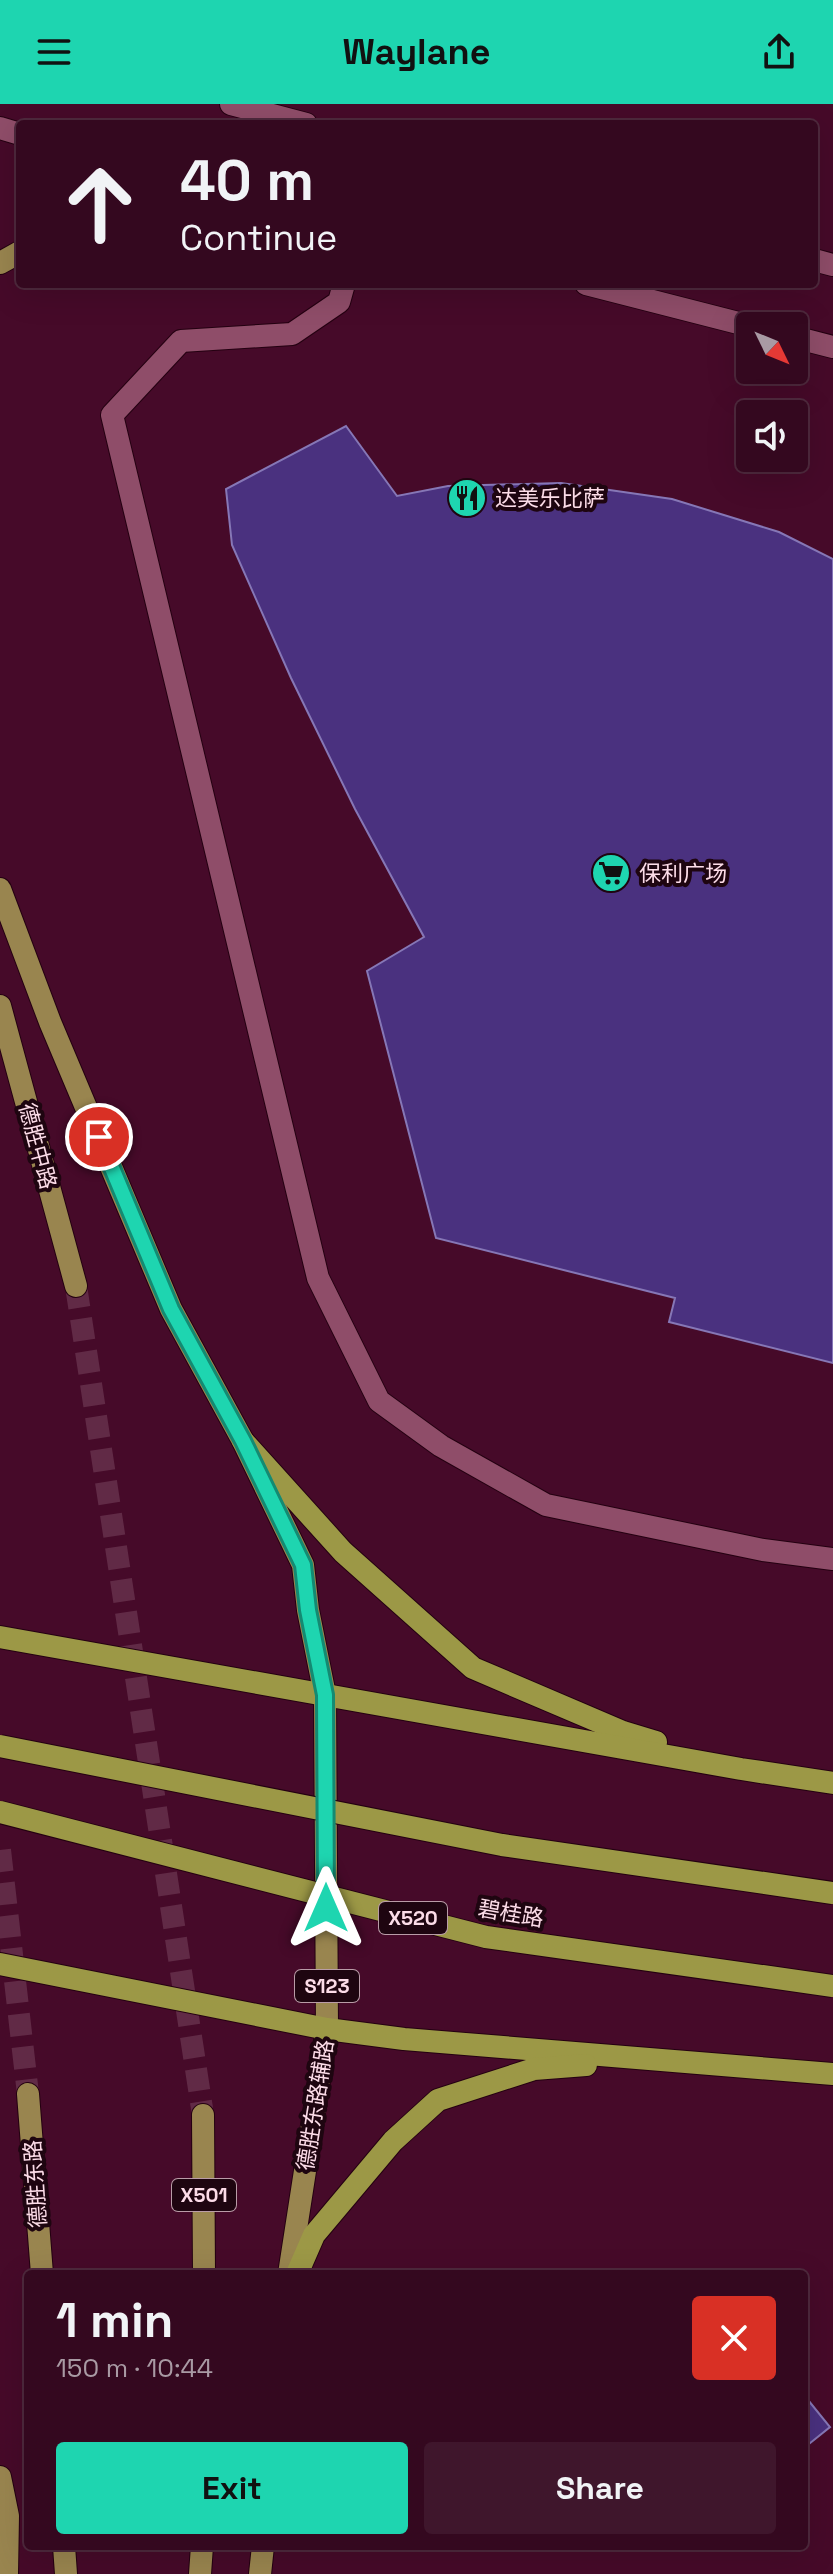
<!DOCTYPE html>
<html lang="en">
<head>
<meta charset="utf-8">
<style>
	body { margin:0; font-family:"Space Grotesk","Noto Sans SC",sans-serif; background:#3f162c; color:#f1f3f6; height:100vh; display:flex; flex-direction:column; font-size:30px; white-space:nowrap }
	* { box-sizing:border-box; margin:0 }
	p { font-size:26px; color:#a99aa4 }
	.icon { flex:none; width:44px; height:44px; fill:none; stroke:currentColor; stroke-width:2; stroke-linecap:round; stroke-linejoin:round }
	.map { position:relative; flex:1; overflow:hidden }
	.drawer { position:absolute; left:24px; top:2166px; width:784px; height:280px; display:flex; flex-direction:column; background:#34081f; border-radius:8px; box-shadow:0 8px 32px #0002,0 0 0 2px #4e293d }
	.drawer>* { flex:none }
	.hud { position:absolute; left:16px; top:16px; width:802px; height:168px; border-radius:8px; box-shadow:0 8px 32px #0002,0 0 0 2px #4e293d; background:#34081f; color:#f1f3f6; overflow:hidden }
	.needle { width:52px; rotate:133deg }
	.fabs { position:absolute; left:736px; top:208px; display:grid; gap:16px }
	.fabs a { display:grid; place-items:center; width:72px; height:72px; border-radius:8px; background:#34081f; box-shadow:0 8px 32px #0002,0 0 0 2px #4e293d; font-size:40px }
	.pin { position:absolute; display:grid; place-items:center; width:68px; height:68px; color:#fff; margin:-34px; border:4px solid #fff; border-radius:50%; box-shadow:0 2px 8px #0007 }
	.me { position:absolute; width:88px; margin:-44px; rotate:0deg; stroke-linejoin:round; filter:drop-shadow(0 0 6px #0008) }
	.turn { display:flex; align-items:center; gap:28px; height:168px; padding:0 32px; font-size:36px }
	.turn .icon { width:104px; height:104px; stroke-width:2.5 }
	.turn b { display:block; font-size:56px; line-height:68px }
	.round { display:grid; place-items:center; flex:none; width:84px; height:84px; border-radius:8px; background:#3f162c }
	.summary { display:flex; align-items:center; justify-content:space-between; height:136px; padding:0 32px }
	h1 { font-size:48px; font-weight:800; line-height:60px }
	.button { display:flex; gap:16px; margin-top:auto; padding:16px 32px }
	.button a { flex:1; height:92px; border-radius:8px; background:#1ed5b0; color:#111; font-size:32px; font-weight:800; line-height:92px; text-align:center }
	.button a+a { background:#3f162c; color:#f1f3f6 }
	header { display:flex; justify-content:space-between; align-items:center; height:104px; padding:0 32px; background:#1ed5b0; color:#111; font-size:36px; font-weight:800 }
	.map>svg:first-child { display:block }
</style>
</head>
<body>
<header><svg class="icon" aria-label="menu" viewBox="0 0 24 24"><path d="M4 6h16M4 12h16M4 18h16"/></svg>Waylane<svg class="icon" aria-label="share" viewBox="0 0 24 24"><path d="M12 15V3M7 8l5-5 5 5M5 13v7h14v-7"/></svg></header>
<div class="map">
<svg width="833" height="2470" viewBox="0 0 833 2470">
	<rect width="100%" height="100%" fill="#460a29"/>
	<g fill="#4a317f" stroke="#8677b6" stroke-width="2">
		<path d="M346,322l51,70 51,-10 113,-3 111,16 107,33 54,27v804l-164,-41 6,-24 -239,-60 -69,-267 57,-34 -69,-128 -64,-131 -59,-133 -6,-56z"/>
		<path d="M804,2291l26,32 -26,21z"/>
	</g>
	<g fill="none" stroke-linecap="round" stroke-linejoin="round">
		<g stroke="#612a46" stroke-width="22" stroke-dasharray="22 11" stroke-linecap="butt">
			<path d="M76,1182l127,829"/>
			<path d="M0,1746l28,244"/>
		</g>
		<g stroke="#240011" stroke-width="24">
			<path id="minor" d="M344,180l-5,18 -47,32 -111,7 -69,74 206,863 61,123 62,45 105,59 217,45 70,9"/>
		</g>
		<g stroke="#240011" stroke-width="24">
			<g id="secondary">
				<path d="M231,0l75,20"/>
				<path d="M0,24l20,6"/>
				<path d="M814,156l19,5"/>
				<path d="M586,180l164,42"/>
				<path d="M794,233l39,10"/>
			</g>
		</g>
		<g stroke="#240011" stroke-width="24">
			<g id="primary">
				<path d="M0,159l20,-11"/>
				<path d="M0,785l50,133 121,287 72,132 60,124 5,45 17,85 2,334 -38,245"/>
				<path d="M0,902l76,280"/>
				<path d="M28,1990l14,180"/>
				<path d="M203,2011l1,159"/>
				<path d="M0,2373l8,39 -1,58"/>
				<path d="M64,2442l2,28"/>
				<path d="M200,2470l2,-28"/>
				<path d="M260,2470l3,-28"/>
			</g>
		</g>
		<g stroke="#240011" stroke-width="24">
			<g id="trunk">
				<path d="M243,1337l100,111 130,116 150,64 33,10"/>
				<path d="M0,1533l741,132 92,14"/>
				<path d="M0,1860l327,65 77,10 429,35"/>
				<path d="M297,2170l17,-39 79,-94 45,-41 96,-31 52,-4"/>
			</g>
		</g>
		<use href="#minor" stroke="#8f4d69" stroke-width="22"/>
		<use href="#secondary" stroke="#8f4d69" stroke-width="22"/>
		<use href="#primary" stroke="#99854f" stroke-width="22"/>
		<use href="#trunk" stroke="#9c9846" stroke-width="22"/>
		<g stroke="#240011" stroke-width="24" stroke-linecap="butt">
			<g id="trunk-bridge">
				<path d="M0,1642l502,99 331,48"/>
				<path d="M0,1708l486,125 347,49"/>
			</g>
		</g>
		<use href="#trunk-bridge" stroke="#9c9846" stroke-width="22"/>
	</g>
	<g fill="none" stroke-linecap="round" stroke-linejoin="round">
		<g stroke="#148a72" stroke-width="20">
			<path id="route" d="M99,1033l72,172 72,132 60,124 5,45 17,85 1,213"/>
		</g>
		<use href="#route" stroke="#1ed5b0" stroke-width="14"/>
	</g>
	<defs>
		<g id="restaurant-disc" transform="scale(2)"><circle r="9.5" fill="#1ed5b0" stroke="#1e0510"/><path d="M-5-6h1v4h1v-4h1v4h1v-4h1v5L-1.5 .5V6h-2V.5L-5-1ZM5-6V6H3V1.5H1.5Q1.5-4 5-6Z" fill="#111"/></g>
		<g id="supermarket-disc" transform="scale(2)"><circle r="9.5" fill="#1ed5b0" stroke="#1e0510"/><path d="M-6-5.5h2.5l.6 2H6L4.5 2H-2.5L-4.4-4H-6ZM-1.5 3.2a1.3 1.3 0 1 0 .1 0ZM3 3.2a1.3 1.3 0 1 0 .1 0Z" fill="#111"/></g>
	</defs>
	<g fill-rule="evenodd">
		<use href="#restaurant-disc" x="467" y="394"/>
		<use href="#supermarket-disc" x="611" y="769"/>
	</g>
	<g text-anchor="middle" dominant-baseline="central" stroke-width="8" stroke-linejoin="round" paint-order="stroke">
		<g fill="#1e0510" stroke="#b99ca7" stroke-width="2">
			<rect x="379" y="1798" width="68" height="32" rx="6"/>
			<rect x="295" y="1866" width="64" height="32" rx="6"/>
			<rect x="172" y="2075" width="64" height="32" rx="6"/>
		</g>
		<g font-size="20" font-weight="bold" fill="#fcdce8">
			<text x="413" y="1814">X520</text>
			<text x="327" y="1882">S123</text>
			<text x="204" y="2091">X501</text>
		</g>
		<g font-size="22" fill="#fcdce8" stroke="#1e0510" text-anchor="start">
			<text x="495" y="394">达美乐比萨</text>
			<text x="639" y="769">保利广场</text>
		</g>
		<g font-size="22" fill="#fcdce8" stroke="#1e0510">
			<text transform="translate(38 1042) rotate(75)">德胜中路</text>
			<text transform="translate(511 1809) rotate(10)">碧桂路</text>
			<text transform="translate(315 2001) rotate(-81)">德胜东路辅路</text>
			<text transform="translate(35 2080) rotate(-94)">德胜东路</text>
		</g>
	</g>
</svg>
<div class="fabs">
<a><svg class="needle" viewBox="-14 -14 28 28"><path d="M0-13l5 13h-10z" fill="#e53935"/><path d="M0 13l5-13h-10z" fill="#a99aa4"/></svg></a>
<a><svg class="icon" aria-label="sound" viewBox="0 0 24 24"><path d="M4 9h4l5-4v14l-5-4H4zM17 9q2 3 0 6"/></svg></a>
</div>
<div class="pin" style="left:99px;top:1033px;background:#d93025"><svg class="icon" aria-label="arrive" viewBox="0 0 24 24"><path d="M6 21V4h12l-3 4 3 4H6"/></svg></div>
<svg class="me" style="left:326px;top:1804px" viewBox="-20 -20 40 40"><path d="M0-17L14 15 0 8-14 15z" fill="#1ed5b0" stroke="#fff" stroke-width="4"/></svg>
<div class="hud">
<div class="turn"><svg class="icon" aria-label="ahead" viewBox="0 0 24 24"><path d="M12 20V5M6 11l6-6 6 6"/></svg><div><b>40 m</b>Continue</div></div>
</div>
<section class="drawer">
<div class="summary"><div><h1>1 min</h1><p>150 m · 10:44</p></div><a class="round" style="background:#d93025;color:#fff"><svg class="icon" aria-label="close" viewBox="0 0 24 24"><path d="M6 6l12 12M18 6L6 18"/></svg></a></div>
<div class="button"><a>Exit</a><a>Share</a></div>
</section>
</div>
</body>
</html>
